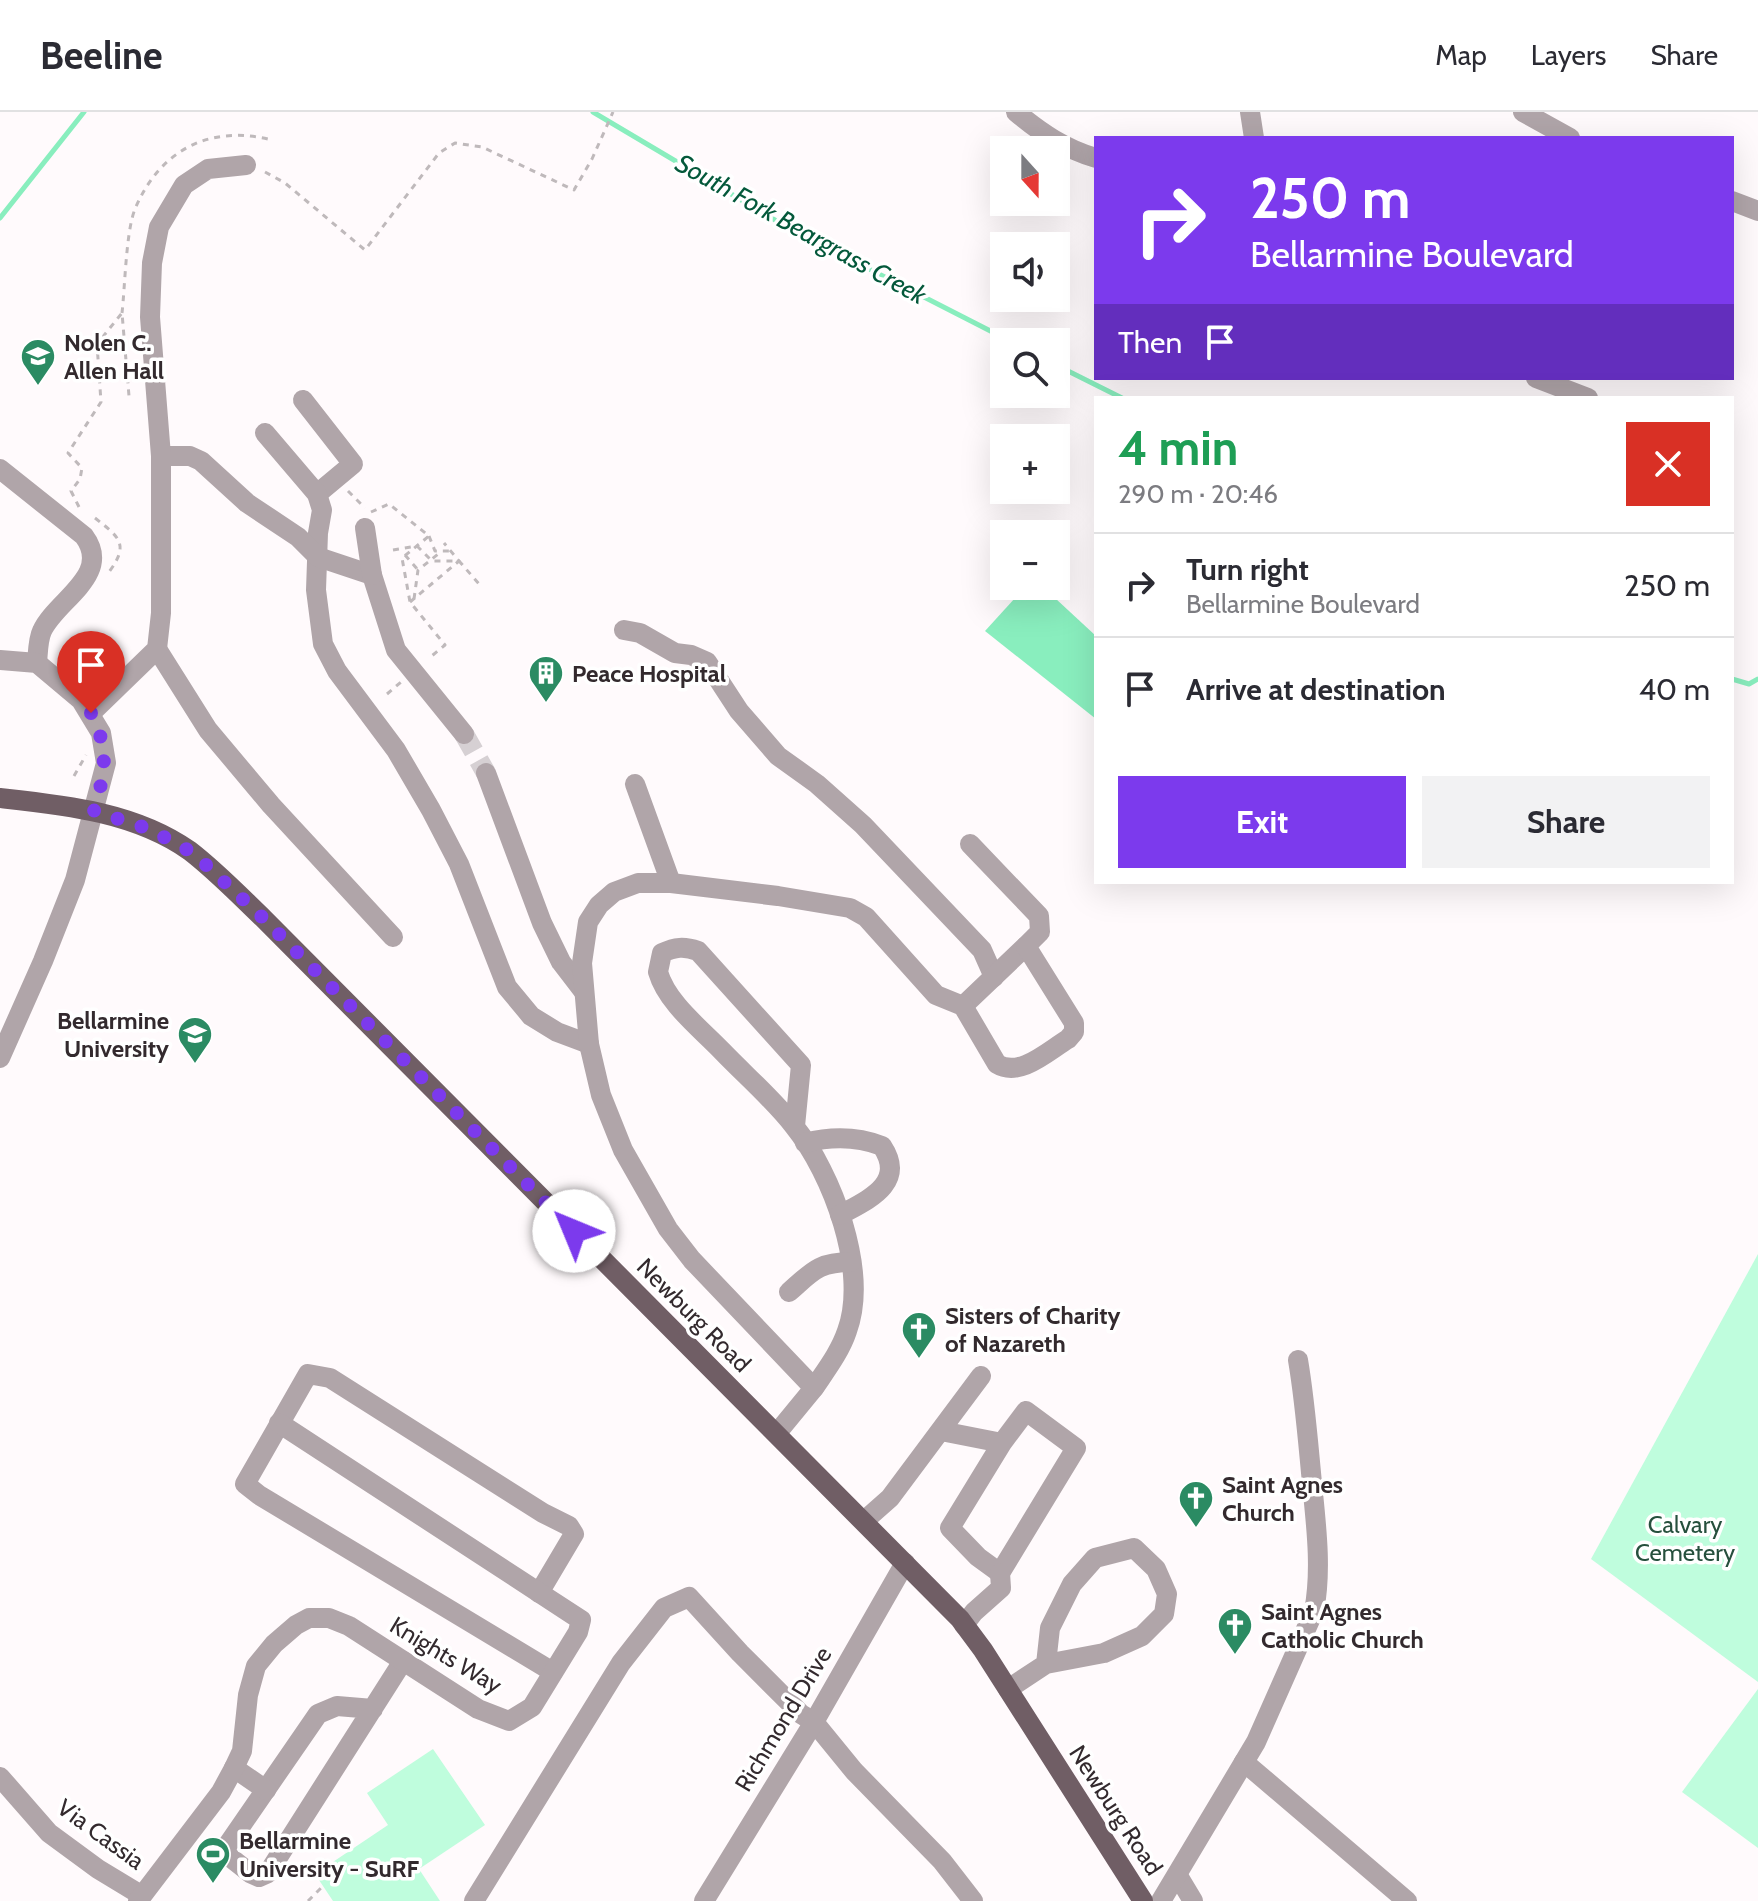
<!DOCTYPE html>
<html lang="en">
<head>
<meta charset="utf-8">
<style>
	body { margin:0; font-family:Cabin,sans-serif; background:#f2f2f3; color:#2b2b33; height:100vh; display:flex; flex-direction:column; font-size:30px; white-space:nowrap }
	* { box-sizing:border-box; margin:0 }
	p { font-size:26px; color:#7c7c81 }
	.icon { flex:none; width:44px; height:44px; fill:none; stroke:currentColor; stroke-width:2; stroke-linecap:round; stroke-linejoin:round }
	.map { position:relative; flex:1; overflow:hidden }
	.drawer { position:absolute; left:1094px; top:284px; width:640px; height:488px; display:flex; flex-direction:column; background:#fff; border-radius:0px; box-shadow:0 8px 32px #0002 }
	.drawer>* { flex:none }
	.guide { position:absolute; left:1094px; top:24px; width:640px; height:244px; border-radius:0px; box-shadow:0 8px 32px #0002; background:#7c3aed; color:#fff; overflow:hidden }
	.needle { width:52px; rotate:159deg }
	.tools { position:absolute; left:990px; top:24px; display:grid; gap:16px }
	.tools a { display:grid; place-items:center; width:80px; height:80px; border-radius:0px; background:#fff; box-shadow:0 8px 32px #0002; font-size:40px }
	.pin { position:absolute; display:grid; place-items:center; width:68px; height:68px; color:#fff; margin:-82px -34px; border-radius:50% 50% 50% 0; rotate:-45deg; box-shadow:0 0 8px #0007 }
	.pin .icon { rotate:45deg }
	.me { position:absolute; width:88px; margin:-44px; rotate:315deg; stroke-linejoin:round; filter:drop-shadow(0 0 6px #0008) }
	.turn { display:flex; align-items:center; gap:28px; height:168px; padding:0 24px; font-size:36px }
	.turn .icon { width:104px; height:104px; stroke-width:2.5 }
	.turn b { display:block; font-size:56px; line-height:68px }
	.then { display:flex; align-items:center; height:76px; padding:0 24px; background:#0003; gap:16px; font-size:30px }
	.round { display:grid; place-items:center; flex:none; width:84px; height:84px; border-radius:0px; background:#f2f2f3 }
	.head { display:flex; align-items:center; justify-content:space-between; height:136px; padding:0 24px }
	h1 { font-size:48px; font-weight:800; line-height:60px; color:#1e9e55 }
	.cta { display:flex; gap:16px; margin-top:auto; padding:16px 24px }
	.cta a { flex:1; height:92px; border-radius:0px; background:#7c3aed; color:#fff; font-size:32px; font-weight:800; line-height:92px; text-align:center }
	.cta a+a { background:#f2f2f3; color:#2b2b33 }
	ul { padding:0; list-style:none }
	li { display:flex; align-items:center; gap:24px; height:104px; padding:0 24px; border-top:2px solid #e1e1e2 }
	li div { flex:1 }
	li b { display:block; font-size:30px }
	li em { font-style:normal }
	header { display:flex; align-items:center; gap:48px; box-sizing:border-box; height:112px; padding:0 40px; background:#fff; border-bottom:2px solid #e1e1e2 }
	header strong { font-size:38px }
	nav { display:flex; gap:44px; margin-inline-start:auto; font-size:28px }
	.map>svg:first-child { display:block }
</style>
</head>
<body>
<header>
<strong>Beeline</strong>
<nav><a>Map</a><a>Layers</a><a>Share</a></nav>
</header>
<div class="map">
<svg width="1758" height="1789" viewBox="0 0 1758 1789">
	<rect width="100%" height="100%" fill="#fffafc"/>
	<g fill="#bffddd">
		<path d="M1758,1142v428l-167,-123z"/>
		<path d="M1758,1577v159l-76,-56z"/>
		<path d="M433,1637l52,76 -66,44 21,32h-107l-18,-27 73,-49 -21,-32z"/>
	</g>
	<path fill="#89eebe" d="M1026,474h16l54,50v83l-111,-88z"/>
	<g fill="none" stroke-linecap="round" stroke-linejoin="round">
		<g stroke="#89eebe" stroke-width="5">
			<path d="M593,0l192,114 227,116"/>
			<path d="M0,106l84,-106"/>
			<path d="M1056,253l66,33"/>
			<path d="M1732,567l17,5 9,-5"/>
		</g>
		<path stroke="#d6d0d3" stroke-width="20" stroke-dasharray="20 10" stroke-linecap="butt" d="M464,622l22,39"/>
		<g stroke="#bfb9bb" stroke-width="3" stroke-dasharray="6 6" stroke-linecap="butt">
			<path d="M265,60l20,11 80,67 74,-97 16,-10 27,4 92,43 18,-31 21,-47"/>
			<path d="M122,201c3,-26 4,-82 13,-104 24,-57 72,-84 133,-70"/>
			<path d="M348,379l17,17"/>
			<path d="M79,395l-8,-16 9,-12 2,-11 -14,-15 33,-51 -4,-58 25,-31 7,83"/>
			<path d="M371,400l18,-8 40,32 -27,22 8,44 35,43 -17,14"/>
			<path d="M95,406c24,19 35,26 14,54"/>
			<path d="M429,424l6,15h16"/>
			<path d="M393,438l24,-4 15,15h27l21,24"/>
			<path d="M405,443l13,15"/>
			<path d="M414,487l4,-29 24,-19"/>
			<path d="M410,490l49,-41 -15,-18"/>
			<path d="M387,582l14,-12"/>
			<path d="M74,664l12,-21"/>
			<path d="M308,1789l15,-15"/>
		</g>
		<g stroke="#b0a5a9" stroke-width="20">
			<path d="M1016,0c25,21 49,37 80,46"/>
			<path d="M1250,0l4,26"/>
			<path d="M1523,0l47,26"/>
			<path d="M1732,89l26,10"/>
			<path d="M1536,266l52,20"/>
			<path d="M303,288l50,64 -36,30"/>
			<path d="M265,321l52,61 5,16 -4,23 -2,57 7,54 14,27 59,79 35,60 28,54 48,123 24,29 26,16 32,12"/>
			<path d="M161,344h29l11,5 46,42 51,34 20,20 54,18 24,75 68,84"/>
			<path d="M0,357l84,67c29,39 -28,64 -42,95 -4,8 -4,22 -5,32"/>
			<path d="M365,416l7,47"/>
			<path d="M624,518l16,3 35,20 16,2 16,7 32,49 39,45 39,28 46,41 119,125 12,27"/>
			<path d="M157,537l51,81 63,75 122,132"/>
			<path d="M0,548l37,3 44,37 20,33 5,30 -31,117 -32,81 -43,97"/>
			<path d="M91,601l66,-64 4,-36v-157l-11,-139 2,-54 7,-36 25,-42 24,-16 38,-4"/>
			<path d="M486,661l56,150 19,39 23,30"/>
			<path d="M635,672l36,99"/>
			<path d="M963,894l63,-60"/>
			<path d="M795,1014l6,-61 -103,-114c-14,-5 -23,-4 -36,2l-4,19c9,31 42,56 64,79 24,25 51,48 72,75 38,47 75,145 53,205 -7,21 -21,39 -33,57"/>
			<path d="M805,1031c27,-7 51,-7 77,3 25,38 -15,54 -42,69"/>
			<path d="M789,1180c23,-20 29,-30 62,-30"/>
			<path d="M941,1319l61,12 24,-32 50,37 -76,125 -22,-16 -28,-29 52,-85"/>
			<path d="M777,1321l37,-45 -122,-128 -24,-31 -45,-79 -22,-55 -12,-51 -7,-81 6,-41 11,-17 15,-13 24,-9h33l107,13 72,12 16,9 70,78 27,11 34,58c23,14 51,-13 71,-25l6,-7v-9l-48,-77 14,-14 -1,-16 -69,-72"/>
			<path d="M864,1409l26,-23 91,-122"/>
			<path d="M539,1481l35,-59 -5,-8 -26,-13 -213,-135 -22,-4 -63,110 14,11 294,177"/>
			<path d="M964,1513l10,-13 27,-24 -1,-15"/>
			<path d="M1008,1577l38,-25 58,-11 38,-17 22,-22 3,-20 -11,-25 -22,-21 -39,10 -23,26 -22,44 -4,36"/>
			<path d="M373,1597l-36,-3 -19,8 -91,132 -1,8 24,19 9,4 9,-4 135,-212"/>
			<path d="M1244,1650l163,139"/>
			<path d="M234,1656l32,22"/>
			<path d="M0,1665l49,56 49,36 43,26"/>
			<path d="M1178,1764l15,25"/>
			<path d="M138,1789l83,-109 13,-24 8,-17 6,-56 8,-29 18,-22 22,-19 13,-7h20l20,8 129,83 31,12 23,-14 46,-75 3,-12 -302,-197"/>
			<path d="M474,1789l147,-238 43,-55 25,-11 51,56 61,61 13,8 40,49 88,90 31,40"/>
			<path d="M704,1789l110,-179 91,-159"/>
			<path d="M1161,1789l95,-159 58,-131c8,-41 2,-87 -2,-128 -4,-41 -7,-82 -14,-123"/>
		</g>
		<path stroke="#705e65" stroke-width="20" d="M0,686c64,7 135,14 190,53 26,20 50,45 73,67l697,701 23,31 160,251"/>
	</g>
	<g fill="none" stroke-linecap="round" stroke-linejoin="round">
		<path stroke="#7c3aed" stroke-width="14" stroke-dasharray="0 25.2" d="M91,601c19,38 14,59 3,98l55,18 37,20 18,14 59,55 311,313"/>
	</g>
	<defs>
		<g id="university-pin" transform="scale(1.8)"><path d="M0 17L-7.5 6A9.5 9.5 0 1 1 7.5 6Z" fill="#2b8b63" stroke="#fff"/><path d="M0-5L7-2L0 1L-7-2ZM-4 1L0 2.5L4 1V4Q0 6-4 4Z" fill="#fff"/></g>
		<g id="building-pin" transform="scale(1.8)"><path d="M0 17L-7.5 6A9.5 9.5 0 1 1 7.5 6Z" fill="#2b8b63" stroke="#fff"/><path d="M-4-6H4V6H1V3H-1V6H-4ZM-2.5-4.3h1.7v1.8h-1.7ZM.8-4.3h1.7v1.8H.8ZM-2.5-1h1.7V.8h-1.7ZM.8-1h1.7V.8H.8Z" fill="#fff"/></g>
		<g id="church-pin" transform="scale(1.8)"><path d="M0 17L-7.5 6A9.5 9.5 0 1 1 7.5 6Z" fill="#2b8b63" stroke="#fff"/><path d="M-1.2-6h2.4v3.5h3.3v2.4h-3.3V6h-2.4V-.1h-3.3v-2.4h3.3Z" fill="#fff"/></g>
		<g id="stadium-pin" transform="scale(1.8)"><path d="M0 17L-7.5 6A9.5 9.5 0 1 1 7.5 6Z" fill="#2b8b63" stroke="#fff"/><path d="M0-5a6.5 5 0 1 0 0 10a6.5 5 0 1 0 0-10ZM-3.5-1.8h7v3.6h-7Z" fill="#fff"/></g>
	</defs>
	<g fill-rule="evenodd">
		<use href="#university-pin" x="38" y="244"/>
		<use href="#building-pin" x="546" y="561"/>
		<use href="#university-pin" x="195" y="922"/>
		<use href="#church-pin" x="919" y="1217"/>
		<use href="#church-pin" x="1196" y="1386"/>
		<use href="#church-pin" x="1235" y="1513"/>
		<use href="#stadium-pin" x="213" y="1742"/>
	</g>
	<g text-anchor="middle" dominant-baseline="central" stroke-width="7" stroke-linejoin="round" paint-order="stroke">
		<g font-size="24" font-weight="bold" fill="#332a2e" stroke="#fff" text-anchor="start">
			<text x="64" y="230">Nolen C.<tspan x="64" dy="28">Allen Hall</tspan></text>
			<text x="572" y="561">Peace Hospital</text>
			<text x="169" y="908" text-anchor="end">Bellarmine<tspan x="169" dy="28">University</tspan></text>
			<text x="945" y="1203">Sisters of Charity<tspan x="945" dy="28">of Nazareth</tspan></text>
			<text x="1222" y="1372">Saint Agnes<tspan x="1222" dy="28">Church</tspan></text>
			<text x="1261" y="1499">Saint Agnes<tspan x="1261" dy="28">Catholic Church</tspan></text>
			<text x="239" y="1728">Bellarmine<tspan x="239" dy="28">University - SuRF</tspan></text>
		</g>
		<g font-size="24" fill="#332a2e" stroke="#fff">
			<text transform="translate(694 1203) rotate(45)">Newburg Road</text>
			<text transform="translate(446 1543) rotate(31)">Knights Way</text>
			<text transform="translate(783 1607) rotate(-59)">Richmond Drive</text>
			<text transform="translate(1116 1698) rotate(57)">Newburg Road</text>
			<text transform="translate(101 1722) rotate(36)">Via Cassia</text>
		</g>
		<g font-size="24" fill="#26503d" stroke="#fff">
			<text x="1685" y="1412">Calvary<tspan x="1685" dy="28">Cemetery</tspan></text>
		</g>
		<g font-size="26" font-style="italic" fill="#04593b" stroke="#fff">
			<text transform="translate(801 117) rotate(29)">South Fork Beargrass Creek</text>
		</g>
	</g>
</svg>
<div class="tools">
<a><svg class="needle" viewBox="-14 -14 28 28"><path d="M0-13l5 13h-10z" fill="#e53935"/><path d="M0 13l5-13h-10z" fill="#7c7c81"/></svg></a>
<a><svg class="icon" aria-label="sound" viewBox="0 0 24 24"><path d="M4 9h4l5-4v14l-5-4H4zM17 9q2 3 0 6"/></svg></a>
<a><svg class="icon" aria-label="search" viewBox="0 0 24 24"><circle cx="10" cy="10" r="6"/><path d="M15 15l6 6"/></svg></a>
<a>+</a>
<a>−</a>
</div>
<div class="pin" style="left:91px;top:601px;background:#d93025"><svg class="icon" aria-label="arrive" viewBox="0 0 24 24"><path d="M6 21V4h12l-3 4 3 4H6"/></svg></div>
<svg class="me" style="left:574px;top:1119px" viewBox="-20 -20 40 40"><circle r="19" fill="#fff"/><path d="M0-13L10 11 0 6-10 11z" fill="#7c3aed"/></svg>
<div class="guide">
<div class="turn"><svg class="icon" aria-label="right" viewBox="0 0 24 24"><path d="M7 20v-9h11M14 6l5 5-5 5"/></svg><div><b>250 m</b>Bellarmine Boulevard</div></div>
<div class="then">Then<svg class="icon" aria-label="arrive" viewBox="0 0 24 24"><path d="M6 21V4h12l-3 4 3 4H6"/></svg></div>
</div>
<section class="drawer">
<div class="head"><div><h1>4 min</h1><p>290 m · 20:46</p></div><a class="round" style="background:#d93025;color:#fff"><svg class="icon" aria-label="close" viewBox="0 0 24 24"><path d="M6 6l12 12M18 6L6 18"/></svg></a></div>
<ul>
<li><svg class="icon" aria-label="right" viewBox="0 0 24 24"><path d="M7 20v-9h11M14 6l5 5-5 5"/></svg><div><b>Turn right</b><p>Bellarmine Boulevard</p></div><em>250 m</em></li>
<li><svg class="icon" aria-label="arrive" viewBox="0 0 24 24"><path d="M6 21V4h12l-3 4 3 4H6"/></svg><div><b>Arrive at destination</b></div><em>40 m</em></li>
</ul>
<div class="cta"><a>Exit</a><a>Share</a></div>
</section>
</div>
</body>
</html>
